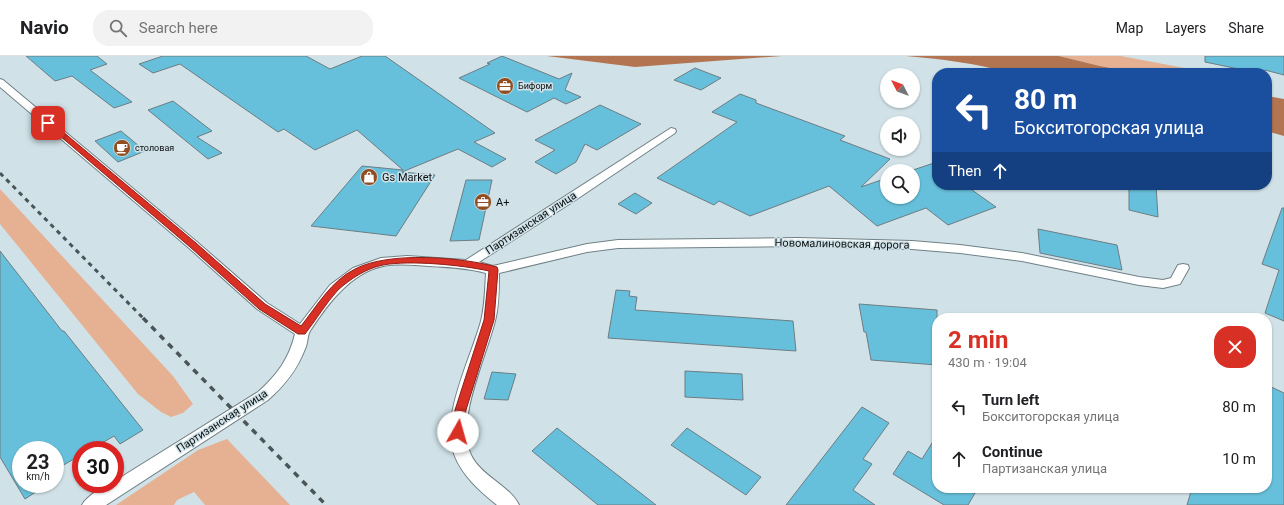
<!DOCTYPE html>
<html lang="en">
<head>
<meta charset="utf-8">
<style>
	body { margin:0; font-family:Roboto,sans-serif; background:#f2f2f2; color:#202124; height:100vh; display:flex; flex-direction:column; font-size:15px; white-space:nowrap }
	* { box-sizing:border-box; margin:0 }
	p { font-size:13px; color:#757577 }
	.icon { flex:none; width:22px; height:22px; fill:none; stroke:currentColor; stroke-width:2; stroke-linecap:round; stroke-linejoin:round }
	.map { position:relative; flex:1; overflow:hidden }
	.details { position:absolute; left:932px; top:257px; width:340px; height:180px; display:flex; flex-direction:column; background:#fff; border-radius:16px; box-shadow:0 1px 3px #0004 }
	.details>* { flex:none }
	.guide { position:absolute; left:932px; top:12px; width:340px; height:122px; border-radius:16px; box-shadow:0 1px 3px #0004; background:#1a4fa0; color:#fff; overflow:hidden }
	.needle { width:26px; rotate:312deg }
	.tools { position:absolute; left:880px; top:12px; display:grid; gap:8px }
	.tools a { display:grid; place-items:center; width:40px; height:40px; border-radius:50%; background:#fff; box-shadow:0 1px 3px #0004; font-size:20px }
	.speed { position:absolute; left:12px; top:385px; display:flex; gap:8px; font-size:20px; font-weight:700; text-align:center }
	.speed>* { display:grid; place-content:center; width:52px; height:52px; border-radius:50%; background:#fff; box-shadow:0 1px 3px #0004; line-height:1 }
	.speed small { font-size:10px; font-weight:400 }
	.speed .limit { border:6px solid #d22; background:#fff; color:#111 }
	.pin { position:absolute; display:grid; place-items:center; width:34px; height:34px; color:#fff; margin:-17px; border-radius:8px; box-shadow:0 2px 6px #0006 }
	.me { position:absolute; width:44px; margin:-22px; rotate:7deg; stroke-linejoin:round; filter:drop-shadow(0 0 3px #0008) }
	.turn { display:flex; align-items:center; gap:14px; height:84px; padding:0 16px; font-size:18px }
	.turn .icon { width:52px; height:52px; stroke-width:2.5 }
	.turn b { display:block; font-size:28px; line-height:34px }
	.then { display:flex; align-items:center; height:38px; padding:0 16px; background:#0003; gap:8px; font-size:15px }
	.round { display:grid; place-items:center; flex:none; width:42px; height:42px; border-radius:16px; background:#f2f2f2 }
	.summary { display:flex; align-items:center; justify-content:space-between; height:68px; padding:0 16px }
	h1 { font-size:24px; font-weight:700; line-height:30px; color:#d93025 }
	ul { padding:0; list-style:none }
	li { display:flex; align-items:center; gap:12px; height:52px; padding:0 16px }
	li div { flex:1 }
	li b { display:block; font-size:15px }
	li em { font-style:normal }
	header { display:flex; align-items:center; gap:24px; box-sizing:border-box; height:56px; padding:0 20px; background:#fff; border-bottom:1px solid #e0e0e0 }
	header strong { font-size:19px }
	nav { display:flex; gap:22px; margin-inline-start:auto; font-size:14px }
	.search { width:280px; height:36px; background:#f2f2f2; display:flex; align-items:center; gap:10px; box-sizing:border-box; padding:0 14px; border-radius:16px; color:#757577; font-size:15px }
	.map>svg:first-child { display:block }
</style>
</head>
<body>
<header>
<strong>Navio</strong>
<div class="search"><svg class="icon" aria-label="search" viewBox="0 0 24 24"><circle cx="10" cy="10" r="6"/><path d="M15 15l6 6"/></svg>Search here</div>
<nav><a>Map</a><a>Layers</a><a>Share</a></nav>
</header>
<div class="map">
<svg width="1284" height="449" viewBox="0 0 1284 449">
	<rect width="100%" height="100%" fill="#d0e2e8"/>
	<g fill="#e6b193">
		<path d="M1059,0h62l90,17h-73l-38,-7z"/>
		<path d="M0,133l173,187 20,28 -10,9 -12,4 -10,-5 -23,-18 -138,-170z"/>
		<path d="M227,383l63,66h-85l-11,-13 -17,8 -3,5h-58l82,-55z"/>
	</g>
	<g fill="#b37551">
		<path d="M547,0h235l-147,11z"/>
		<path d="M906,0h153l41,10 38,7h-129c-33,-10 -69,-14 -103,-17z"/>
		<path d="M1267,40l17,3v37l-17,-5z"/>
	</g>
	<g fill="#67c0db" stroke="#6d7d82">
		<path d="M26,0h71l10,8 -17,6 42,32 -18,6 -42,-32 -17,5z"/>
		<path d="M163,0h143l24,13 32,-13h23l110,77 -21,9 32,17 -14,8 -34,-18 -56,23 33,3 -39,61 -85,-10 51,-60 41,4 -46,-40 -42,20 -31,-21 -6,3 -98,-68 -27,9 -14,-9z"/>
		<path d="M502,0l57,23 13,-6 -7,17 16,7 -15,7 -12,-6 -27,14 -68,-34 31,-14 -3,-1z"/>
		<path d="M1205,0h79v19l-19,-5 -1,3h-6l-53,-11z"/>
		<path d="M695,12l26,10 -20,12 -27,-10z"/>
		<path d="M740,38l16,6v3l89,33 -5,4 50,19 -29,28 26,-9v19h26v-27l24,-8v23h28l31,22 -48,18 -22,-17 -49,18 -48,-40 -79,30 -31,-15 -5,4 -57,-27 80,-56 -25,-10z"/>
		<path d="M173,45l39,30 -15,6 25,16 -14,6 -60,-49z"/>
		<path d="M600,49l41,19 -44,26 -12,-6 -9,18 -20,12 -21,-12 20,-12 -20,-10z"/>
		<path d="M121,75l24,20 -27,11 -23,-21z"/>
		<path d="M466,124h26l-13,60 -29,1z"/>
		<path d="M1129,129h27l2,32 -29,-7z"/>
		<path d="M635,137l17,10 -16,11 -18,-10z"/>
		<path d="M1282,152h2v113l-19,-8 14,-43 -17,-6z"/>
		<path d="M1038,173l79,16 5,25 -82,-17z"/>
		<path d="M0,195l62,80h2l79,99 -23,14 -6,-8 -24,14h-9v5l-21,12 -5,-8v-9h-34v34h27l-23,15 -25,-42z"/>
		<path d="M616,234l14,1 -1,5 8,1 -2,13 158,11 3,30 -188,-13z"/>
		<path d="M859,248l78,6v55l-66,-5 -5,-28h-2z"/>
		<path d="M685,315l57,3 1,26 -58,-3z"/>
		<path d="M492,316l24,2 -8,26 -24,-1z"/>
		<path d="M1267,329l17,8v112h-97l5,-17h75z"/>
		<path d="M862,351l27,16 -26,36 9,5 -19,26 22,15h-89z"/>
		<path d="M557,372l99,77h-58l-66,-54z"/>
		<path d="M687,372l74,49 -15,18 -75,-50z"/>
		<path d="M937,379v53h41l-10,17h-24l-51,-31 15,-23 14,8z"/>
	</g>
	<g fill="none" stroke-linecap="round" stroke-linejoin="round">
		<g stroke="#708186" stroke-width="2">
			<path id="street" d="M0,23l3,1 194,162 70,61 33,21 30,-39 23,-17 28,-10 26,-2 59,4 205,-132 4,1 1,2 -1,2 -101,68 -95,61 14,4 94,-22 31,-4 180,-2 114,3 48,4 62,8 117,24 24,3 8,-2 7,-13 5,-1 5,1 1,3 -9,16 -17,4 -24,-3 -117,-24 -62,-8 -48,-4 -114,-3 -180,2 -31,4 -88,21c0,16 0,33 -4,48 -9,36 -40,100 -24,134 10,21 39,31 48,50h-22c-17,-14 -35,-29 -43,-51 -14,-37 17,-96 27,-133 4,-16 4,-32 5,-48 -19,-5 -37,-6 -57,-7 -15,-1 -31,-3 -46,0 -33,7 -56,39 -73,65 -3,5 -2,12 -5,18 -8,21 -20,36 -37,51l-162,105h-24c5,-9 23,-21 33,-21v-3l143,-89c19,-17 31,-33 37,-58l-38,-25 -68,-61 -189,-161z"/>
		</g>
		<use href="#street" fill="#fff" fill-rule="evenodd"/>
		<path stroke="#4b5558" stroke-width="3" stroke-dasharray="4.5 4.5" stroke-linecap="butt" d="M0,117l144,146"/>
		<path stroke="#4b5558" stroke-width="3.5" stroke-dasharray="6 6" stroke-linecap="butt" d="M143,262l183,187"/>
	</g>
	<path fill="#d93025" stroke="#8d1f18" d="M46,65h4l146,122 69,61 36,22c16,-20 30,-45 54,-57 34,-18 106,-12 142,-2l1,3 -4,50 -28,90 -4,26 -4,1 -4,-1 -2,-4 3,-22 29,-90 5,-49c-27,-6 -79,-11 -106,-6 -16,3 -33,14 -45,25 -12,13 -22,30 -33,44h-7l-39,-25 -69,-62 -144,-123z"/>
	<defs>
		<g id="office-disc" transform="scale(0.9)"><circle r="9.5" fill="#914d20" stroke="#d0e2e8"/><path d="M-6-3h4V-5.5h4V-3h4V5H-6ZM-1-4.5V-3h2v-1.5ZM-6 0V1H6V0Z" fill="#fff"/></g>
		<g id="cafe-disc" transform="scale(0.9)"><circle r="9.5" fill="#914d20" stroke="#d0e2e8"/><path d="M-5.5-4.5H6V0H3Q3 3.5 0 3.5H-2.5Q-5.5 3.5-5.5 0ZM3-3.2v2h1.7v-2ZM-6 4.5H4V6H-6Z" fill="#fff"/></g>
		<g id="shop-disc" transform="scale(0.9)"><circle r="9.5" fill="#914d20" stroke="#d0e2e8"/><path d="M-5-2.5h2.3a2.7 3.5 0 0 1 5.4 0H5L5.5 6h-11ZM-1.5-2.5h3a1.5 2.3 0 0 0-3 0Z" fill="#fff"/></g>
	</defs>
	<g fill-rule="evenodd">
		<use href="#office-disc" x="505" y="30"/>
		<use href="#cafe-disc" x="122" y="92"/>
		<use href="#shop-disc" x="369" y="121"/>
		<use href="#office-disc" x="483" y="146"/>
	</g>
	<g text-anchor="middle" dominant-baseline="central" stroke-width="3" stroke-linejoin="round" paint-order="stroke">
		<g font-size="9" fill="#0a1012" stroke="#d0e2e8" text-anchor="start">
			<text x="518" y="30">Биформ</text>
			<text x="135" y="92">столовая</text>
		</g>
		<g font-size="11" fill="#0a1012" stroke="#d0e2e8" text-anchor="start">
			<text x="382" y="121">Gs Market</text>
			<text x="496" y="146">А+</text>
		</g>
		<g font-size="11" fill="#0a1012" stroke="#d0e2e8">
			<text transform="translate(531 167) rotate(-33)">Партизанская улица</text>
			<text transform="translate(842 188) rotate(1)">Новомалиновская дорога</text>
			<text transform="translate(222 365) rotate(-33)">Партизанская улица</text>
		</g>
	</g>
</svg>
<div class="tools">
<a><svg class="needle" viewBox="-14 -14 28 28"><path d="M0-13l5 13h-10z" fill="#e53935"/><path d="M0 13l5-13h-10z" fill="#757577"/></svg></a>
<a><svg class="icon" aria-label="sound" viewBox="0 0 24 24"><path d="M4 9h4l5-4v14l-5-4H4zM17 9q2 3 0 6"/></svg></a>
<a><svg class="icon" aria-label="search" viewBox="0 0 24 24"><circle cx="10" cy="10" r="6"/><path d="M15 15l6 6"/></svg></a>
</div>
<div class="speed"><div>23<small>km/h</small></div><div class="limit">30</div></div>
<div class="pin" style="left:48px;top:67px;background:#d93025"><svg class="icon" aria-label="arrive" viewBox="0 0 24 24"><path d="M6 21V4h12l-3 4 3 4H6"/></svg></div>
<svg class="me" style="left:458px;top:376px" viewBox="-20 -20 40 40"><circle r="19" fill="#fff"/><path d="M0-13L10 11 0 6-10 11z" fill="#d93025"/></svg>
<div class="guide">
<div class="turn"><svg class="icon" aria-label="left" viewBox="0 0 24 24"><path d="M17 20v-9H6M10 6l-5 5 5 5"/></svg><div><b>80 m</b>Бокситогорская улица</div></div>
<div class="then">Then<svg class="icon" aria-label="ahead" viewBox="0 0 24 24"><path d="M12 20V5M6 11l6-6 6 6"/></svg></div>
</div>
<section class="details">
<div class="summary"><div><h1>2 min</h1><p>430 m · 19:04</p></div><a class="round" style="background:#d93025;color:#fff"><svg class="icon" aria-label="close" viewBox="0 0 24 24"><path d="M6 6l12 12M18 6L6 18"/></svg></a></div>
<ul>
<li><svg class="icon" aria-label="left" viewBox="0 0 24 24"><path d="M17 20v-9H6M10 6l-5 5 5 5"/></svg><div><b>Turn left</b><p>Бокситогорская улица</p></div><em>80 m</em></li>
<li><svg class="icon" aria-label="ahead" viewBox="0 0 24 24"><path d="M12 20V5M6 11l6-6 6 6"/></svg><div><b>Continue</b><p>Партизанская улица</p></div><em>10 m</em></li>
</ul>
</section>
</div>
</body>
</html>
